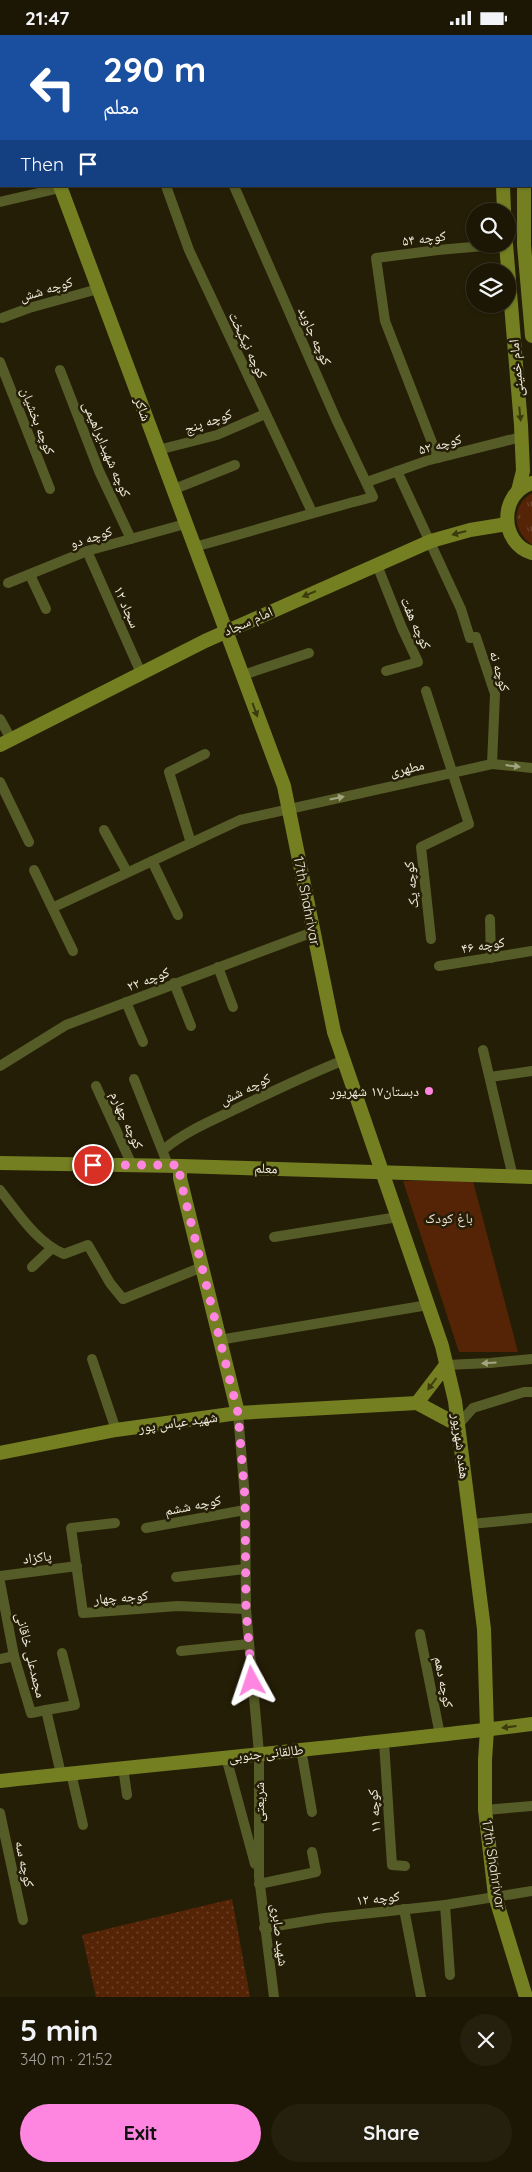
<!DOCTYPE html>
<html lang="en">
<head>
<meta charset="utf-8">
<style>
	body { margin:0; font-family:Quicksand,"Noto Naskh Arabic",sans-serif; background:#251f0e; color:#f1f3f6; height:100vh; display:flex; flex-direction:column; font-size:19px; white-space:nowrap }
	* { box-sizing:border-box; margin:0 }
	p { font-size:16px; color:#a09f9a }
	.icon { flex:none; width:28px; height:28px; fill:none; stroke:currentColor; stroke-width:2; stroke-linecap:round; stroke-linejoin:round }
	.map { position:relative; height:1962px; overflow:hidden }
	.sheet { display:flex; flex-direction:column; background:#1c1604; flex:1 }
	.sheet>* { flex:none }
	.top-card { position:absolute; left:0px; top:0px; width:532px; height:152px; box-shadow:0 1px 4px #0004,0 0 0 1px #3a3526; background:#1a4fa0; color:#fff; overflow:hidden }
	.fabs { position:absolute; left:466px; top:168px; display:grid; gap:10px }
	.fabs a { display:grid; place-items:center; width:50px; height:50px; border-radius:50%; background:#1c1604; box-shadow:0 1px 4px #0004,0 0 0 1px #3a3526; font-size:25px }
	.pin { position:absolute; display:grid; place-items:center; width:42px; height:42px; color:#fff; margin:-21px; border:2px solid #fff; border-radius:50%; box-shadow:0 1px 5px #0007 }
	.me { position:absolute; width:55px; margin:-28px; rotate:355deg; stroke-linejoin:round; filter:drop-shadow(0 0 4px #0008) }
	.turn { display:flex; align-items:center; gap:18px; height:105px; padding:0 20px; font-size:22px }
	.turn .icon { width:65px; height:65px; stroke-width:2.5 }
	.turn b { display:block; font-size:35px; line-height:42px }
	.then { display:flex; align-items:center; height:48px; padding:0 20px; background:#0003; gap:10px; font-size:19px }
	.round { display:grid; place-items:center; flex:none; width:52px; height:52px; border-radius:26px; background:#251f0e }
	.overview { display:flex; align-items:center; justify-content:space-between; height:85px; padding:0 20px }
	h1 { font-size:30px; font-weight:800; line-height:38px }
	.button { display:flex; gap:10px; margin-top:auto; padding:10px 20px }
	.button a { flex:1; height:58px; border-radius:30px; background:#fe85e0; color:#111; font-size:20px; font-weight:800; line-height:58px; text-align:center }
	.button a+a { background:#251f0e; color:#f1f3f6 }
	.status { display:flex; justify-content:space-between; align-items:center; height:35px; padding:0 25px; background:#1c1604; direction:ltr }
	.status svg { height:14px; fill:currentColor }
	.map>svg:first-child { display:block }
</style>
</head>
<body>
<div class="status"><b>21:47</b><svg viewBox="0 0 49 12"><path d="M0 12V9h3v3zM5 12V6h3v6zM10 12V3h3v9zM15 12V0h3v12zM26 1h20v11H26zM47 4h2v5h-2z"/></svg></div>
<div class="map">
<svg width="532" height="1962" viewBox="0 0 532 1962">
	<defs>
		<pattern id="grass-tufts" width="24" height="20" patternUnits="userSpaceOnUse" patternTransform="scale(1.25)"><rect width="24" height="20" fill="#552305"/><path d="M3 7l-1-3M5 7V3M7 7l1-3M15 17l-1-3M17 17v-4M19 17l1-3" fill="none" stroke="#6e4329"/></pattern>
		<pattern id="garden-dots" width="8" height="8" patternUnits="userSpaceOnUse" patternTransform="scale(1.25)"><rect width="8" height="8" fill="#552305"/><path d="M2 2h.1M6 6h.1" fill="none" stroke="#6e4329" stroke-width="1.8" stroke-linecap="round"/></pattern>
	</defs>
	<rect width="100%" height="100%" fill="#251e06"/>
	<path fill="url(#grass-tufts)" d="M532,458v52c-20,-14 -21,-39 0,-52z"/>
	<path fill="#552305" d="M403,1146h70l45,171h-59z"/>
	<path fill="url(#garden-dots)" d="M232,1864l18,98h-154l-14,-62z"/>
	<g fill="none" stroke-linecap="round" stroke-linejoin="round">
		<g stroke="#555c27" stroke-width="10">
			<path d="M194,0v1"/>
			<path d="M251,0v1"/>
			<path d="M322,1l1,-1"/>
			<path d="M362,1v-1"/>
			<path d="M425,1v-1"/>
			<path d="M0,95h1"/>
			<path d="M166,151l23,64 123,262"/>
			<path d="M0,167l60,-14"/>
			<path d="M2,283l27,-10 69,-19"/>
			<path d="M0,327l50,127"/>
			<path d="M60,335l39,101 32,68"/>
			<path d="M158,415l59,-15 48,-21"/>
			<path d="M438,423l-53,-137 -9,-63 62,-8 68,-6"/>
			<path d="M397,436l64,138 9,29 6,-1 19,57 -3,70"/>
			<path d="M367,447l59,-21 95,-24"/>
			<path d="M172,455l63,-25"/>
			<path d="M194,512c60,-16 119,-35 179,-50l-37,-78 -102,-233"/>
			<path d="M87,516l54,122"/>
			<path d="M377,530l25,63 16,34 -32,9"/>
			<path d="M30,540l16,34"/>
			<path d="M8,548l79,-32 98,-27"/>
			<path d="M243,640l66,-22"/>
			<path d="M426,656l43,133 -48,23 10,92"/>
			<path d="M0,684l11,20"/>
			<path d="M0,747l29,60"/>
			<path d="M104,795l23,42"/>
			<path d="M191,808l-22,-71 36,-18"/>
			<path d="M152,826l26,54"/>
			<path d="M34,835l39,81"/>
			<path d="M54,872l186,-87 252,-56 40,4"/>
			<path d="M490,884l1,39"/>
			<path d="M439,931l93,-15"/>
			<path d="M218,932l15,40"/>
			<path d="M174,948l17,43"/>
			<path d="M126,967l17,40"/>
			<path d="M483,1015l30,127"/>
			<path d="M0,1031l66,-41 247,-93"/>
			<path d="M490,1042l42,-6"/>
			<path d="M134,1044l34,86"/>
			<path d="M96,1051l36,79"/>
			<path d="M163,1115c21,-18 48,-29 73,-41 35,-17 71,-34 108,-49"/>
			<path d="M0,1155c18,23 37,53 64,64l24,-9 22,38 13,16 79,-32"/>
			<path d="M274,1202l124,-20"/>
			<path d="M32,1232l19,-18"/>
			<path d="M219,1305l209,-35"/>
			<path d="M92,1324l24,71"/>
			<path d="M446,1330l44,-2 42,-4"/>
			<path d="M238,1378l7,85 1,111 13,144v124l15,120"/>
			<path d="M458,1390l15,-17 51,-16h8"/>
			<path d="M115,1488l-44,5 12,85 95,-7 68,3"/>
			<path d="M471,1489l61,-6"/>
			<path d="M146,1493l99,-18"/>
			<path d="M0,1541l77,-10"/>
			<path d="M176,1542l69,-8"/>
			<path d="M0,1547l14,74 17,57 15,-3 15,64"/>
			<path d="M420,1599l20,101"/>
			<path d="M181,1616l68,-7"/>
			<path d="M0,1624l14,-3"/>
			<path d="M46,1675l29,-5 -13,-52"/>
			<path d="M384,1707l8,123 13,1"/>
			<path d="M301,1714l11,63"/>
			<path d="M226,1722l29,107"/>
			<path d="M123,1732l4,28"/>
			<path d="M71,1738l12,52"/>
			<path d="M485,1775l47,-4"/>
			<path d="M0,1778l23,107"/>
			<path d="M259,1849l57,-12 -4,-20"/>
			<path d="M445,1870l5,70"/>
			<path d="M404,1874l17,88"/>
			<path d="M264,1893l61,-10 120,-13 87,-14"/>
		</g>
		<g stroke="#747f21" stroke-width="14">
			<path d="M3,0l1,1"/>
			<path d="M523,0l6,1"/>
			<path d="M503,1v-1"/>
			<path d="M60,151l224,600 50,246 108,314 13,55 29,228 3,101 -2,30v50l10,86 31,101"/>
			<path d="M503,151l1,25"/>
			<path d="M524,151v59l8,91"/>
			<path d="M506,209l15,181 2,46 -5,20"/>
			<path d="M532,448c-33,10 -33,60 0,70"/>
			<path d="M0,710l205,-104 226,-100 39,-11 37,-6"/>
			<path d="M0,1128l180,3 352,11"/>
			<path d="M180,1131v12l58,235"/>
			<path d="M417,1368l29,-38"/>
			<path d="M417,1368l41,22"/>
			<path d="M0,1418l116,-23 122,-17 179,-10"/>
			<path d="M0,1746c177,-19 355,-35 532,-57"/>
		</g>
	</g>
	<defs><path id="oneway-solid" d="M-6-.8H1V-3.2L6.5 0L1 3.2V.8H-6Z" transform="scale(1.25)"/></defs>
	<g fill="#3d3b0e">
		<use href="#oneway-solid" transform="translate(520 379) rotate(84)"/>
		<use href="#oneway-solid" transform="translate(459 498) rotate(165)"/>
		<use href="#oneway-solid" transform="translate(309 559) rotate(157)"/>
		<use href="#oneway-solid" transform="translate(255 675) rotate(70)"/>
		<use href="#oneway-solid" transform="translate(432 1349) rotate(127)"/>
		<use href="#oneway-solid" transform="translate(509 1692) rotate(173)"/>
	</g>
	<g fill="#a3a482">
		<use href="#oneway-solid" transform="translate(513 731) rotate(7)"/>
		<use href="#oneway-solid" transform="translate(337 763) rotate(-12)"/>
		<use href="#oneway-solid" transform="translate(489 1328) rotate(177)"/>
	</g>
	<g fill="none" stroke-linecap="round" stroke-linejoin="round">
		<path stroke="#fe85e0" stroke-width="9" stroke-dasharray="0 16.2" d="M93,1130h87v13l58,235 7,85 1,111 6,72"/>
	</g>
	<circle fill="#fe85e0" stroke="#251e06" stroke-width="2" cx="429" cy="1056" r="5"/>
	<g text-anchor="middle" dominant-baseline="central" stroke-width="5" stroke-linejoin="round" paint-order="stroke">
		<g font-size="14" fill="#f1ecdd" stroke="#251e06">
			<text transform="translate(424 203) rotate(-7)">کوچه ۵۴</text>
			<text transform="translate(46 254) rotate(-17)">کوچه شش</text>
			<text transform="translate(315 301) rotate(66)">کوچه جاوید</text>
			<text transform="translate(248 310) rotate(65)">کوچه نیکبخت</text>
			<text transform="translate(516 333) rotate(-95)">امام خمینی</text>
			<text transform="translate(143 374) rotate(70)">شاکر</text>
			<text transform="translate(38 386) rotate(69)">کوچه بخشیان</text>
			<text transform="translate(208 386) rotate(-19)">کوچه پنج</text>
			<text transform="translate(440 409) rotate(-15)">کوچه ۵۲</text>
			<text transform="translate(107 414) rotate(67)">کوچه شهیدایراهیمی</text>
			<text transform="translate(91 502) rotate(-18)">کوچه دو</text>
			<text transform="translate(127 572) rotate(66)">سجاد ۱۲</text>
			<text transform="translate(248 586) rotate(-24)">امام سجاد</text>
			<text transform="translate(416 588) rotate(66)">کوچه هفت</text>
			<text transform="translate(500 636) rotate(74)">کوچه نه</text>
			<text transform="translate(407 733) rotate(-12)">مطهری</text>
			<text transform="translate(411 850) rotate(-96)">کوچه یک</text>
			<text transform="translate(307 866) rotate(79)">17th Shahrivar</text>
			<text transform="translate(483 910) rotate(-9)">کوچه ۴۶</text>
			<text transform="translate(148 944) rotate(-21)">کوچه ۲۲</text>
			<text transform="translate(245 1054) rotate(-26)">کوچه شش</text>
			<text transform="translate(127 1085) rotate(66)">کوچه چهارم</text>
			<text transform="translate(266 1133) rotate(2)">معلم</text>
			<text transform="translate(178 1387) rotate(-8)">شهید عباس پور</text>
			<text transform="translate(461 1411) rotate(83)">هفده شهریور</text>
			<text transform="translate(193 1470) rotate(-11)">کوچه ششم</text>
			<text transform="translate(37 1522) rotate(-7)">پاکزاد</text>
			<text transform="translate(121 1562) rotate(-4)">کوجه چهار</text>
			<text transform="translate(31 1620) rotate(76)">مجمدعلی خاقانی</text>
			<text transform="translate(444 1647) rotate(79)">کوچه دهم</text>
			<text transform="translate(266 1718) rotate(-6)">طالقانی جنوبی</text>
			<text transform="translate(259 1767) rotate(-90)">شریعتی</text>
			<text transform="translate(374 1776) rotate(-94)">کوچه ۱۱</text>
			<text transform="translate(25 1829) rotate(78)">کوچه سه</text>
			<text transform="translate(494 1830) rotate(81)">17th Shahrivar</text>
			<text transform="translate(378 1863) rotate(-6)">کوچه ۱۲</text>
			<text transform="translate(280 1900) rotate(83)">شهید صابری</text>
		</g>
		<g font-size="14" fill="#f1ecdd" stroke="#251e06" text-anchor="end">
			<text x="419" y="1056">دبستان۱۷ شهریور</text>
		</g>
		<g font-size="14" fill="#f1dbd1" stroke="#251e06">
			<text x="449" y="1183">باغ کودک</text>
		</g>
	</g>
</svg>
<div class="fabs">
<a><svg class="icon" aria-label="search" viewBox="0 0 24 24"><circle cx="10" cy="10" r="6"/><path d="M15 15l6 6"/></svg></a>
<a><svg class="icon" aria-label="layers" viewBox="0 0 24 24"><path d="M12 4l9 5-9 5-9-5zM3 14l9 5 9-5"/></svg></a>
</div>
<div class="pin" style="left:93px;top:1130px;background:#d93025"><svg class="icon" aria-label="arrive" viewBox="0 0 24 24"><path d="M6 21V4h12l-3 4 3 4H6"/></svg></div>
<svg class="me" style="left:252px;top:1646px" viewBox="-20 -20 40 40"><path d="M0-17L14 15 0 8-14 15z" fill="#fe85e0" stroke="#fff" stroke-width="4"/></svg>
<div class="top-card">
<div class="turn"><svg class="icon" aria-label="left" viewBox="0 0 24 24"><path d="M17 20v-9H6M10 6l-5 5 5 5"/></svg><div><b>290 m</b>معلم</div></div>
<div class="then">Then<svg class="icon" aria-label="arrive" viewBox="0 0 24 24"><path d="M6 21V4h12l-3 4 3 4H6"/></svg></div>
</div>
</div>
<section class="sheet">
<div class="overview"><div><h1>5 min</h1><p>340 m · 21:52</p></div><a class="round"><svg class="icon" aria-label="close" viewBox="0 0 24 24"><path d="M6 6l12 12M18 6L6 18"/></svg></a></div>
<div class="button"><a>Exit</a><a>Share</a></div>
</section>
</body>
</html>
